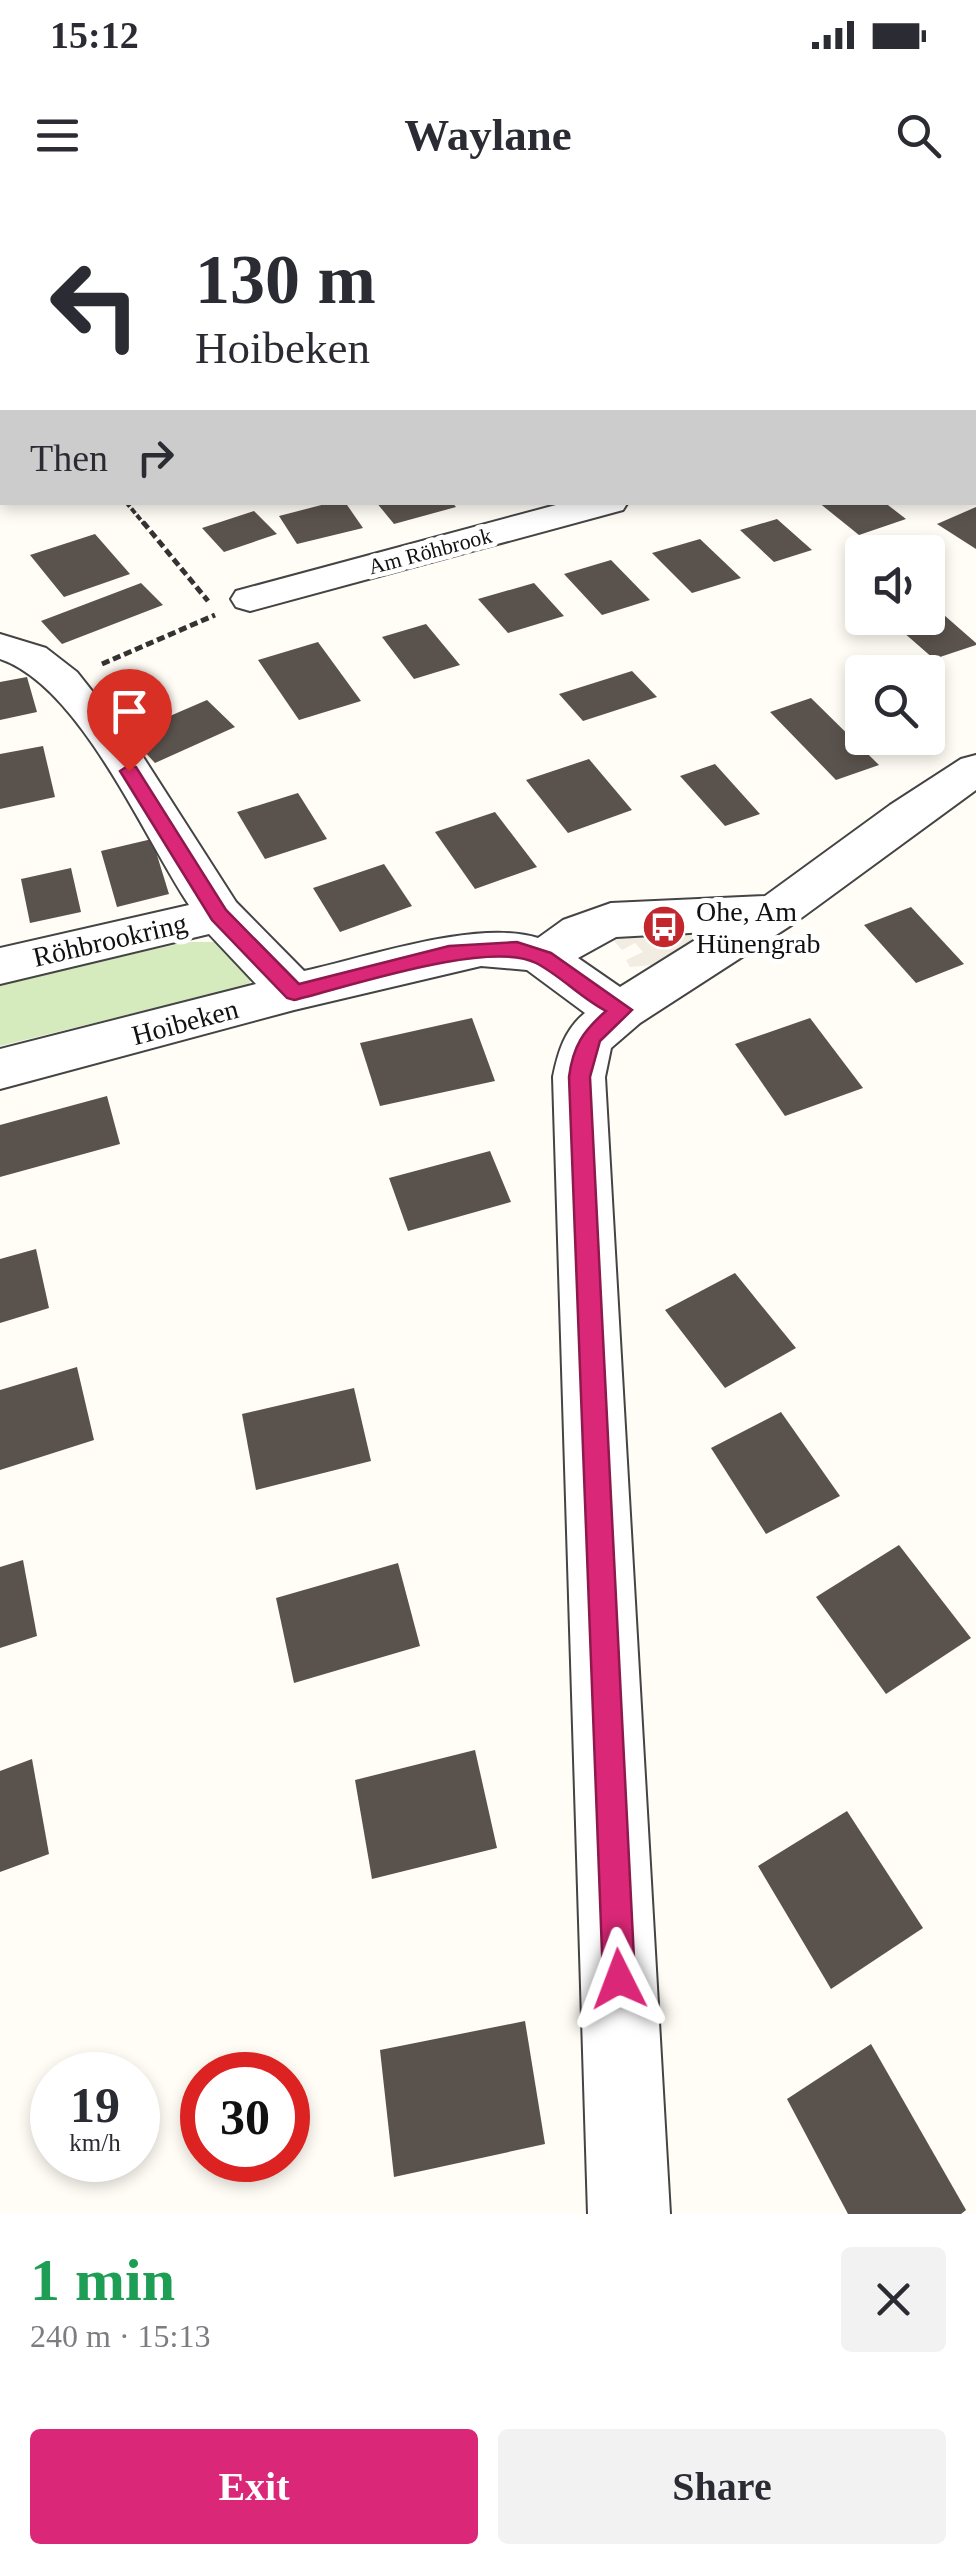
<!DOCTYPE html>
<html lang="en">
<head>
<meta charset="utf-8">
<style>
	body { margin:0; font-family:Georgia,serif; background:#f2f2f3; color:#2b2b33; height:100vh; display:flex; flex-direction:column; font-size:38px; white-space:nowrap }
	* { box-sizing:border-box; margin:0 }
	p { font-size:32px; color:#7c7c81 }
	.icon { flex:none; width:55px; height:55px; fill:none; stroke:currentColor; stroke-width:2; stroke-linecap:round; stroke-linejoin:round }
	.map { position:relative; height:2014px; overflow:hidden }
	.details { display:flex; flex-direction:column; background:#fff; flex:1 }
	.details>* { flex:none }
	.top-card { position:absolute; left:0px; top:0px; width:978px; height:305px; box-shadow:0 5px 15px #0003; background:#fff; color:#2b2b33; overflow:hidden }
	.fabs { position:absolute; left:845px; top:335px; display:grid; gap:20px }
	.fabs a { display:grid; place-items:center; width:100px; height:100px; border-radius:10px; background:#fff; box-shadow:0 5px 15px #0003; font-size:50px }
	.speed { position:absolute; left:30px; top:1852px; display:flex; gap:20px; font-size:50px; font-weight:700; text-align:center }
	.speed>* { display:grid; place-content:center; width:130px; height:130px; border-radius:50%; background:#fff; box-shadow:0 5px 15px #0003; line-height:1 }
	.speed small { font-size:25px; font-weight:400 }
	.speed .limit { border:15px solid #d22; background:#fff; color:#111 }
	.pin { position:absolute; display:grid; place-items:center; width:85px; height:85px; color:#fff; margin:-102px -42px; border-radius:50% 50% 50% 0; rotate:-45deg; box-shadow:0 0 10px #0007 }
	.pin .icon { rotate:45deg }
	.me { position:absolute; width:110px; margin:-55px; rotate:357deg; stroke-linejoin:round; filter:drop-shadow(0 0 8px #0008) }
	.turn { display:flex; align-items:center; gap:35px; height:210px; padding:0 30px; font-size:45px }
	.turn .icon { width:130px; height:130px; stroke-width:2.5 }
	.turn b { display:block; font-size:70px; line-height:85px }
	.then { display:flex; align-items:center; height:95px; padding:0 30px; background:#0003; gap:20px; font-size:38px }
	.round { display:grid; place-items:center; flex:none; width:105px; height:105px; border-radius:10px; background:#f2f2f3 }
	.headline { display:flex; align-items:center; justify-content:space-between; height:170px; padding:0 30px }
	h1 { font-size:60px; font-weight:700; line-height:75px; color:#1e9e55 }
	.button { display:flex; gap:20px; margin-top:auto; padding:20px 30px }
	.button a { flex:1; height:115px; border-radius:10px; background:#db2777; color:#fff; font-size:40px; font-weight:700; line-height:115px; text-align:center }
	.button a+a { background:#f2f2f3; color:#2b2b33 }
	.status { display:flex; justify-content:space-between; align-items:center; height:70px; padding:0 50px; background:#fff; direction:ltr }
	.status svg { height:28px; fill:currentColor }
	header { display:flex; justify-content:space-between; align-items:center; height:130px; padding:0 30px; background:#fff; font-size:45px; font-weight:700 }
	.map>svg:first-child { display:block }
</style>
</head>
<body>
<div class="status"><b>15:12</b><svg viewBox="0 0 49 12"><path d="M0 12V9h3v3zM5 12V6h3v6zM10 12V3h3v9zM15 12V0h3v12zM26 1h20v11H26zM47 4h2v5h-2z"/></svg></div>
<header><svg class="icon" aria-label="menu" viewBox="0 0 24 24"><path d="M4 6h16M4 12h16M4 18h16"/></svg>Waylane<svg class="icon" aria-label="search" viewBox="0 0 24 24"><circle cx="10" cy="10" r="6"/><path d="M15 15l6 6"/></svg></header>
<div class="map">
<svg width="976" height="2014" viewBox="0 0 976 2014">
	<rect width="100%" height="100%" fill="#fffdf5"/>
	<path fill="#f6f3d4" d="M0,0h637l-635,2v150z"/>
	<path fill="#d5ebbd" d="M187,742h41l25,29 -4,14 -249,61v-62z"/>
	<path fill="#f1ede2" d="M726,721l-70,49 -4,-5 -22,2 -4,-7 17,-8 -8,-9 -13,7 -8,-9 1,-4z"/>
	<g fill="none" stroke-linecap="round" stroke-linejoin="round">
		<g fill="#3f96cf" fill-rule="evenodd">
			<rect x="975" y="14" width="1" height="4"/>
			<rect x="0" y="257" width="2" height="6"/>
		</g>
	</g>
	<g fill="#5a524d">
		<path d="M333,302h12l18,26 -66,16 -18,-28z"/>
		<path d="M376,302h76l4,5 -62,17z"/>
		<path d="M818,302h66l22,17 -47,16z"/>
		<path d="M976,307v42l-39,-25z"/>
		<path d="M254,311l23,23 -53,18 -22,-24z"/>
		<path d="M777,319l35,31 -38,12 -34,-32z"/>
		<path d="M95,334l35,40 -66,23 -34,-42z"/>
		<path d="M700,339l41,39 -49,15 -40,-40z"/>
		<path d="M611,360l39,40 -48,15 -38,-41z"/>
		<path d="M141,383l22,22 -101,39 -21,-23z"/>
		<path d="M534,383l30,33 -56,17 -30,-34z"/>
		<path d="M928,401l48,42v2l-42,14 -47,-41h41z"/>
		<path d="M426,424l34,41 -46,14 -32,-42z"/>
		<path d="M318,442l43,59 -62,19 -41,-60z"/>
		<path d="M885,462l11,10h-34v21l-17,-17z"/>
		<path d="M632,471l25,26 -74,24 -24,-27z"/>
		<path d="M27,477l10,35 -37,8v-38z"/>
		<path d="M811,498l68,67 -43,15 -66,-68z"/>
		<path d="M207,500l28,27 -80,36 -27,-29z"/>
		<path d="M43,546l12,51 -55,12v-55z"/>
		<path d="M589,559l43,51 -64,23 -42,-53z"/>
		<path d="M715,564l45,50 -35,12 -45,-50z"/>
		<path d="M298,593l29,46 -62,20 -28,-47z"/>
		<path d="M495,612l42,55 -62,22 -40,-57z"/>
		<path d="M152,639l17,55 -52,13 -16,-56z"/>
		<path d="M384,664l28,42 -72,26 -27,-44z"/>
		<path d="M71,668l10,44 -51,11 -9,-44z"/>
		<path d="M911,707l53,57 -48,19 -52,-58z"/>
		<path d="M472,818l23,63 -115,25 -20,-63z"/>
		<path d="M810,818l53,70 -78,28 -50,-72z"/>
		<path d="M107,896l13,48 -120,33v-52z"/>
		<path d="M490,951l21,51 -103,29 -19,-53z"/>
		<path d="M36,1049l13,59 -49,15v-64z"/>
		<path d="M735,1073l61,75 -71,40 -60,-78z"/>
		<path d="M77,1167l17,73 -94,30v-80z"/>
		<path d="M354,1188l17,73 -115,29 -14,-76z"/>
		<path d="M781,1212l59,84 -74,38 -55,-86z"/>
		<path d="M899,1345l72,93 -85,56 -70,-97z"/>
		<path d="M23,1360l14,76 -37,12v-81z"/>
		<path d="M398,1363l22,83 -126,37 -18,-85z"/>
		<path d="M475,1550l22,98 -125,31 -17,-99z"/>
		<path d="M32,1559l17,95 -49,18v-101z"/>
		<path d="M847,1611l76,117 -92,61 -73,-123z"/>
		<path d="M525,1821l20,123 -151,33 -14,-127z"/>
		<path d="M871,1844l95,166 -5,4h-113l-61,-115z"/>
	</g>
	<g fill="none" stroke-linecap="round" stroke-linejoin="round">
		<g stroke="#444" stroke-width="4">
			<g id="street">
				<path d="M818,0h32l1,2h-31z"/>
				<rect x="975" y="59" width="1" height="19"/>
				<rect x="975" y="194" width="1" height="20"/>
				<path d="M567,302h61l-5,8 -373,101 -14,-4 -5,-8 5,-8z"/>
				<path d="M0,434l46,14 31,24 61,77 98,153 68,69c64,-14 173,-52 234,-33l25,-18 48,-17 154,-7 125,-91 71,-46 15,-4v35l-183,134 -153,99 -29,25 -6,29 65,1137h-82l-35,-1137c5,-25 12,-48 32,-64l-58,-43 -46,-4 -187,44 -294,79v-40l256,-65 -47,-50 -209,50v-36l189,-43c-46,-69 -109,-219 -189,-246zM708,732l-88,55 -42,-29 38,-21z"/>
			</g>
		</g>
		<path stroke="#333" stroke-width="4" stroke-dasharray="6 2.5" stroke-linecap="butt" d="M126,302l19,23"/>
		<g stroke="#333" stroke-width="5" stroke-dasharray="8 4" stroke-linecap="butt">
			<path d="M143,322l65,79"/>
			<path d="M102,464l113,-49"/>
		</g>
		<use href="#street" fill="#fff" fill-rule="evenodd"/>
	</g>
	<path fill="#db2777" stroke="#8e194d" stroke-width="2.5" d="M129,565l7,2 90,143 73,74 150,-38 68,-4 34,11 81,57 -32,31 -10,36 45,902 -5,11 -11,4 -11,-4 -5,-11 -34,-902c4,-31 14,-46 37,-66 -25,-13 -45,-35 -70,-48 -46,-24 -189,24 -242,37l-7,-2 -75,-78 -92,-149z"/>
	<defs>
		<g id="bus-disc" transform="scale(2.25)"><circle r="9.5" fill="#c4262e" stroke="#fff"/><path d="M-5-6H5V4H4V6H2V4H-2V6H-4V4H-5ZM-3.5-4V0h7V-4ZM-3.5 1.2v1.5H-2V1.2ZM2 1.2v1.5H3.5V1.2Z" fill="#fff"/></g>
	</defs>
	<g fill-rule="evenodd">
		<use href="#bus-disc" x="664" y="727"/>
	</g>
	<g text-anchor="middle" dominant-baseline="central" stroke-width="10" stroke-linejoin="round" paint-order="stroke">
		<g font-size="22" fill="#111" stroke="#fff">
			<text transform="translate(430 351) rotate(-15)">Am Röhbrook</text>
		</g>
		<g font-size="28" fill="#111" stroke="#fff" text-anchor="start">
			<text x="696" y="711">Ohe, Am<tspan x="696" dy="32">Hünengrab</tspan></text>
		</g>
		<g font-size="28" fill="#111" stroke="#fff">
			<text transform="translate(110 740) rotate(-13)">Röhbrookring</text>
			<text transform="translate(185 822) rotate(-15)">Hoibeken</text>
		</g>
	</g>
</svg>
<div class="fabs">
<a><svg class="icon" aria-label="sound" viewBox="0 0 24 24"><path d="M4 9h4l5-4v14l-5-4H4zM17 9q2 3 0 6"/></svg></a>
<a><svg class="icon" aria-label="search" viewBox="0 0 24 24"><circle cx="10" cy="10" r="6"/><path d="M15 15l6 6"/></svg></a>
</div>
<div class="speed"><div>19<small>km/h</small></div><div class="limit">30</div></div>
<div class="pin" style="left:129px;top:571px;background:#d93025"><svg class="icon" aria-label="arrive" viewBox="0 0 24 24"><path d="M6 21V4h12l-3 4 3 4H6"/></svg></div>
<svg class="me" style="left:619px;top:1779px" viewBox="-20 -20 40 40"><path d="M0-17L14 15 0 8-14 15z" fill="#db2777" stroke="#fff" stroke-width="4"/></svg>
<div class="top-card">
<div class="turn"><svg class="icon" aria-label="left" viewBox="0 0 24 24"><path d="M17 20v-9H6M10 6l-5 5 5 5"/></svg><div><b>130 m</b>Hoibeken</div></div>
<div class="then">Then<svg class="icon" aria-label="right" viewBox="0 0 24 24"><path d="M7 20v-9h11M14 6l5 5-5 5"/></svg></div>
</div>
</div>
<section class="details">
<div class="headline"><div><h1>1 min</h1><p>240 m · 15:13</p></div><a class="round"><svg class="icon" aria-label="close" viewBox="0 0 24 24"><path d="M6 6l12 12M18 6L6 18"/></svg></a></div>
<div class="button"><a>Exit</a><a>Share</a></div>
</section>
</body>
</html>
